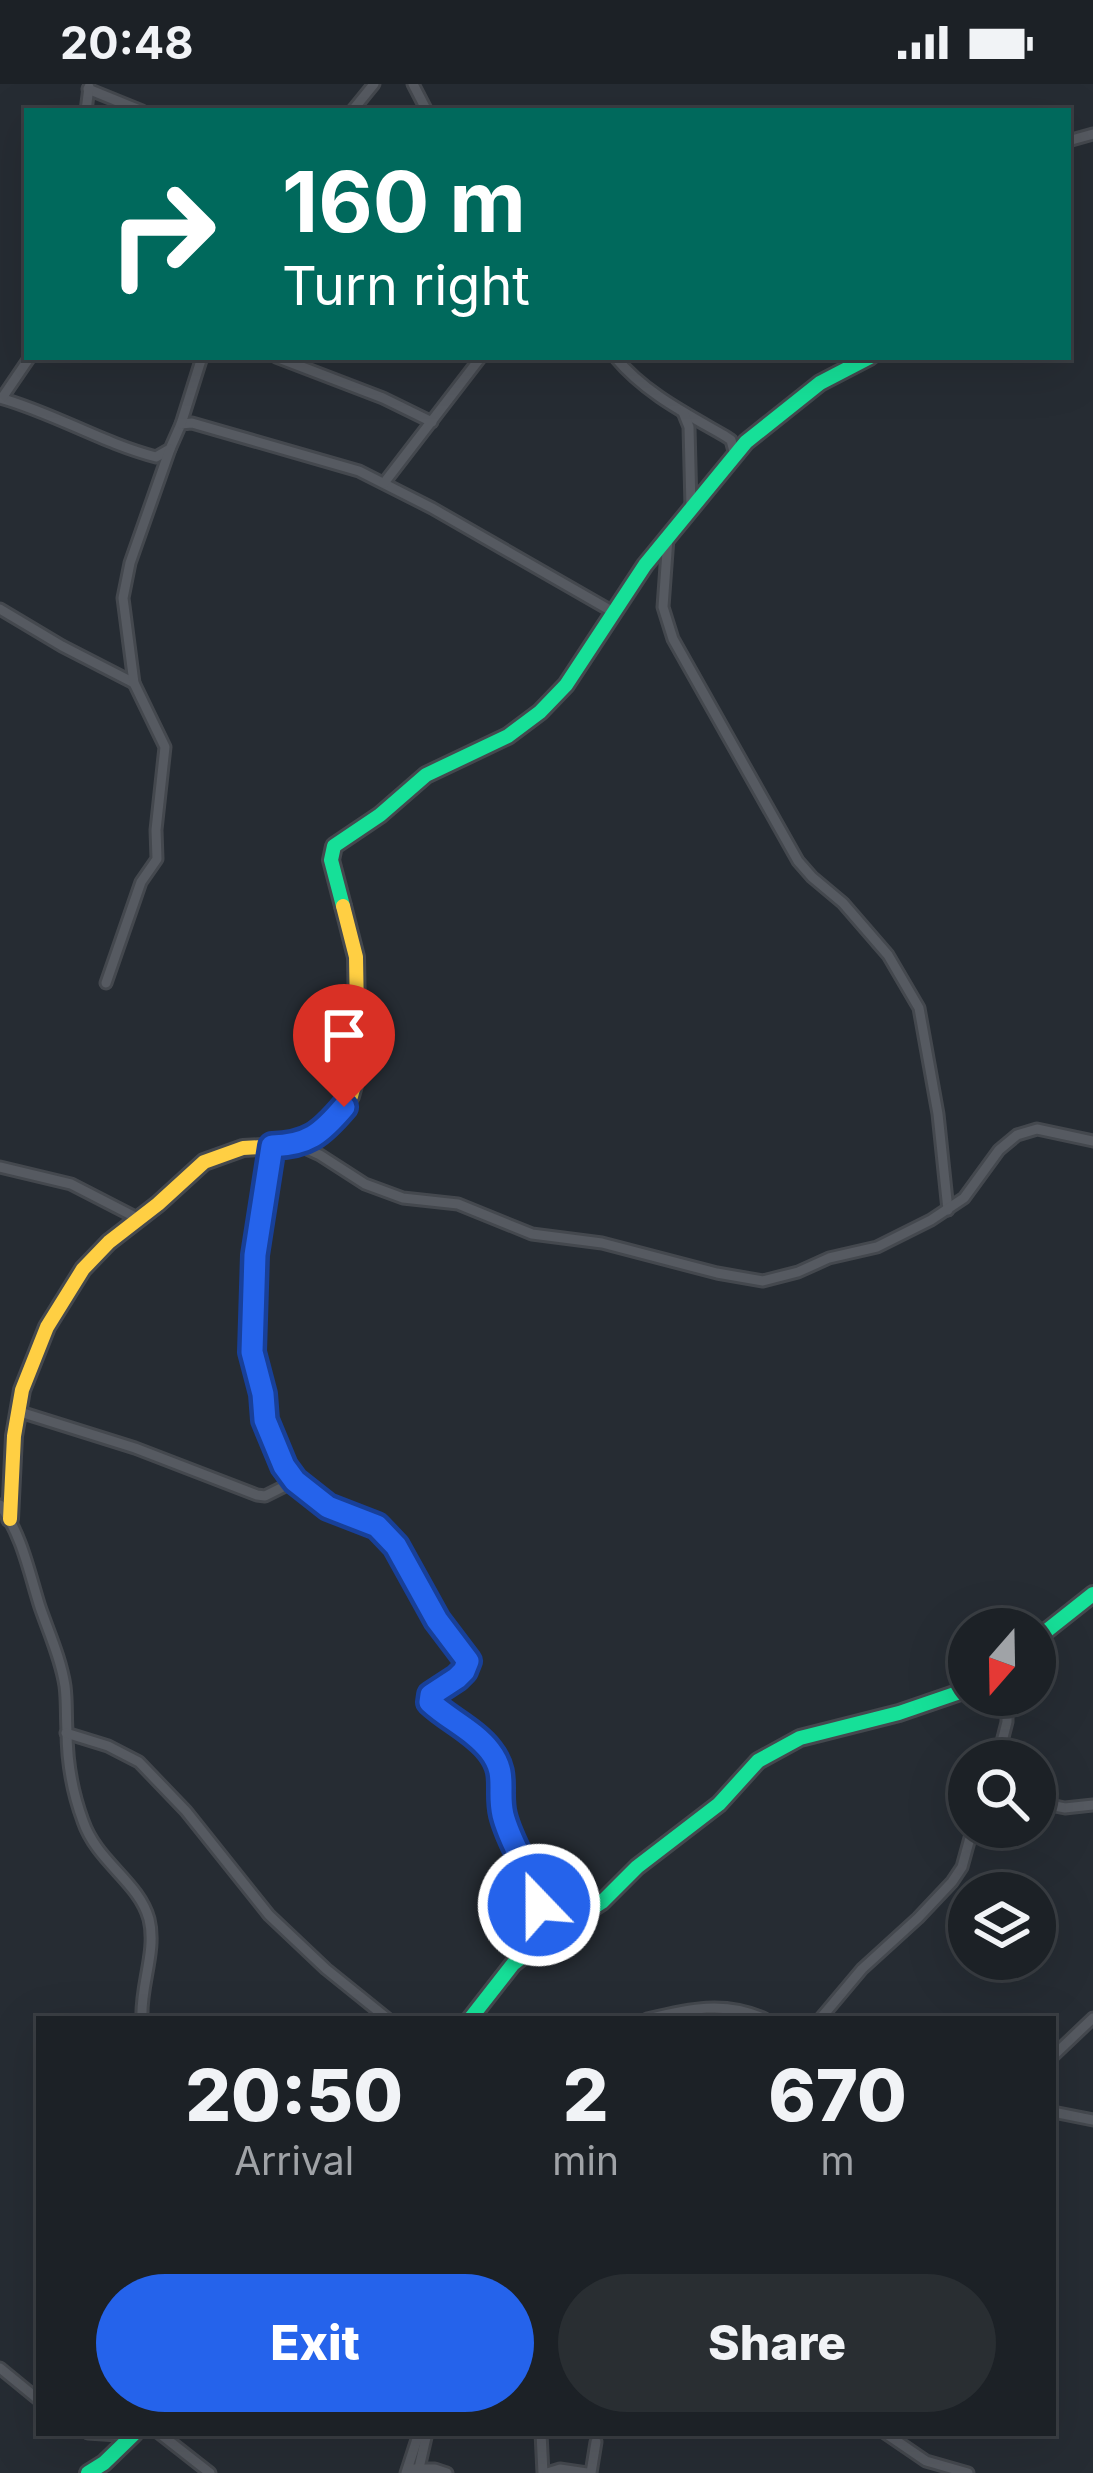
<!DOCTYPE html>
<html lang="en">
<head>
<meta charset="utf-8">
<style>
	body { margin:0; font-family:Inter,sans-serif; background:#292e32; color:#f1f3f6; height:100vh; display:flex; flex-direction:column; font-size:45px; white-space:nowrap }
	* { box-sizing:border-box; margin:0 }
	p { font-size:39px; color:#a0a3a7 }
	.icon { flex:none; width:66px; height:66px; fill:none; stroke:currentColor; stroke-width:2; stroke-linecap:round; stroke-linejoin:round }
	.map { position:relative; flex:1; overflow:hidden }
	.details { position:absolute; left:36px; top:1932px; width:1020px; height:420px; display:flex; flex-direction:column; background:#1c2126; border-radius:0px; box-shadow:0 12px 48px #0002,0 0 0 3px #3a3e43 }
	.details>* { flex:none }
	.guide { position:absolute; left:24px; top:24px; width:1047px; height:252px; border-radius:0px; box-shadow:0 12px 48px #0002,0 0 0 3px #3a3e43; background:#00695c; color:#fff; overflow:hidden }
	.needle { width:78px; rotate:200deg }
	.tools { position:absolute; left:948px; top:1524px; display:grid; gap:24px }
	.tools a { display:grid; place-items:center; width:108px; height:108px; border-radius:50%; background:#1c2126; box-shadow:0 12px 48px #0002,0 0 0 3px #3a3e43; font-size:60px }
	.pin { position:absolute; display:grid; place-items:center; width:102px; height:102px; color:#fff; margin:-123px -51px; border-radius:50% 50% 50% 0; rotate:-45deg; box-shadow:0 0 12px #0007 }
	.pin .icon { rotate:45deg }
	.me { position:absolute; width:132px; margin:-66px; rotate:338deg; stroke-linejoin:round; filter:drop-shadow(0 0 9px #0008) }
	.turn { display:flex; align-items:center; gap:42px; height:252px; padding:0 60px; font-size:54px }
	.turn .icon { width:156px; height:156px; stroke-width:2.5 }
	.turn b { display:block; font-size:84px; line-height:102px }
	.eta { display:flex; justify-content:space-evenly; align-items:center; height:204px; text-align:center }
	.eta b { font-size:72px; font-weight:800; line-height:84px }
	.button { display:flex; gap:24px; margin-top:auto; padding:24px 60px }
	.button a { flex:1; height:138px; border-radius:72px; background:#2563eb; color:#fff; font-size:48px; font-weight:800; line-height:138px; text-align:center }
	.button a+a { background:#292e32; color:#f1f3f6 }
	.status { display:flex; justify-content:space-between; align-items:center; height:84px; padding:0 60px; background:#1c2126; direction:ltr }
	.status svg { height:33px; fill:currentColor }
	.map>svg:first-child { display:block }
</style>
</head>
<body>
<div class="status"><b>20:48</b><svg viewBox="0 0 49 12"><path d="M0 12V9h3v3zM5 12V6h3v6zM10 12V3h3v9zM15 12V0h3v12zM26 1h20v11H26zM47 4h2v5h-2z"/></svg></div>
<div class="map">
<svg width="1093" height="2389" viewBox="0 0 1093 2389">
	<rect width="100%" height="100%" fill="#262c33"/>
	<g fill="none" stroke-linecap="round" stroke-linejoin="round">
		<g stroke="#44484e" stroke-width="15">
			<g id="street">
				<path d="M413,0l14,27"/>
				<path d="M88,5l54,22"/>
				<path d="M86,27l3,-24"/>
				<path d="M352,27l22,-27"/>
				<path d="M1068,57l25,-7"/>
				<path d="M276,273l107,41 49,24"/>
				<path d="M615,273c30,36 70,56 110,79l6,4 4,15"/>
				<path d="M0,314c54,15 102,45 156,59l14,-8 11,-25 11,-1 167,48 73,37 183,105"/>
				<path d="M2,314l28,-41"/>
				<path d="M683,328l6,15 2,80"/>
				<path d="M181,340l21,-67"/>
				<path d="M384,399l97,-126"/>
				<path d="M668,454l-5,69 10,32 125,222 14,16 31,26 45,52 31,53 19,106 10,96"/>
				<path d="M0,525l62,37 72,37"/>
				<path d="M106,899l35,-101 16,-23 -1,-29 9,-83 -31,-64 -11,-85 7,-35 40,-114"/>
				<path d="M298,1061l22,10 45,29 38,14 55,6 74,30 70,9 115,30 46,8 35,-9 31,-14 48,-11 54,-27 33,-22 35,-48 18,-15 20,-6 56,12"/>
				<path d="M0,1083l71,17 68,35"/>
				<path d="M17,1327l118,37 122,47 8,1 30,-15"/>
				<path d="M0,1421c22,30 29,67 40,102 9,26 21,52 25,79 2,15 1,30 2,45 0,30 6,63 16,90 14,41 56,61 66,98 8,32 -9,67 -7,100"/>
				<path d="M66,1649l42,13 31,16 47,49 83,104 57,54 62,50"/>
				<path d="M997,1677l10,-39v-27"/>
				<path d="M1035,1718l30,6 28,-3"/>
				<path d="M647,1935c41,-10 78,-19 118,0"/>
				<path d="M820,1935l42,-50 56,-51 34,-36 10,-15 11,-40"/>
				<path d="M1053,1972l40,-38"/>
				<path d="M1053,2028l40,8"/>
				<path d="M0,2284l39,32"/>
				<path d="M88,2349l45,3"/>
				<path d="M159,2349l51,40"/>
				<path d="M541,2349l2,40"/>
				<path d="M885,2349l41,28 42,12"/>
				<path d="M419,2384l8,-35"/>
				<path d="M409,2385h26l12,4"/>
				<path d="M406,2389l13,-40"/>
				<path d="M547,2389l13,-4 27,4"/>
				<path d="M591,2389l5,-31"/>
			</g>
		</g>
		<g stroke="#44484e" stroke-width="20">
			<g id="fast">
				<path d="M343,822l-12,-46 3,-14 46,-31 46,-40 82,-39 32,-24 26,-27 79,-120 101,-123 74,-59 50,-26"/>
				<path d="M272,1062l-17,109 -3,97 11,41 2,27 19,47 11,14 33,26 41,14 14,10 22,27 32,62 31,41 -11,17 -26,17 -1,7 56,45"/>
				<path d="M1035,1556l58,-46"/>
				<path d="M470,1935l43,-55 32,-25 57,-37 35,-35 82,-63 39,-43 42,-23 99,-25 70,-24"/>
				<path d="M88,2389l16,-10 31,-30"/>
			</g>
		</g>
		<g stroke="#44484e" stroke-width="20">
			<g id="slow">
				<path d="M10,1435l4,-83 8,-46 25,-63 36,-58 26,-27 49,-38 46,-42 39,-14 55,-3 19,-11 27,-27 7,-11 7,-25 -2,-114 -13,-51"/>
				<path d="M486,1663l12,16 4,14 -1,31 37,89 7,42"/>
			</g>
		</g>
		<use href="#street" stroke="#565a61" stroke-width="9"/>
		<use href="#fast" stroke="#16e098" stroke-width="14"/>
		<use href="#slow" stroke="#ffcf43" stroke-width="14"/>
	</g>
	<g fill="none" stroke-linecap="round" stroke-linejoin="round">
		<g stroke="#184099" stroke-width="30">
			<path id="route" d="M344,1023c-23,27 -36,38 -72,39l-17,109 -3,97 11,42 2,26 19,46 11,15 33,26 49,19 19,20 41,74 31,41 -4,10 -7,7 -26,17 -1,7c18,17 45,29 60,49 18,23 7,39 13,64 8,32 30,59 36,90"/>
		</g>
		<use href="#route" stroke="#2563eb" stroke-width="21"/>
	</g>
</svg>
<div class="tools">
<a><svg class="needle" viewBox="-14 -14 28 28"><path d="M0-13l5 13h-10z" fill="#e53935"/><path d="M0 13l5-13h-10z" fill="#a0a3a7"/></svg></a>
<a><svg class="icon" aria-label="search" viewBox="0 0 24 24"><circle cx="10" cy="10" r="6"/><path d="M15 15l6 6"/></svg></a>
<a><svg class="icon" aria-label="layers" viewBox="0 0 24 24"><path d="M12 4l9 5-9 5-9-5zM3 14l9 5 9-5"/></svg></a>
</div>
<div class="pin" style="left:344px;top:1023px;background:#d93025"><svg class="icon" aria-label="arrive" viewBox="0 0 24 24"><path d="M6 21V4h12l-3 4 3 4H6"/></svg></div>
<svg class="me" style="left:539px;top:1821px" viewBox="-20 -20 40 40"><circle r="17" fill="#2563eb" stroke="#fff" stroke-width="3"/><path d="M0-11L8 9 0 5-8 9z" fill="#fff"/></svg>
<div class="guide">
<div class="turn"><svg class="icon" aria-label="right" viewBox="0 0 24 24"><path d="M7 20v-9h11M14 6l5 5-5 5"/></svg><div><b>160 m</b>Turn right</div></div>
</div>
<section class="details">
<div class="eta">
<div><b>20:50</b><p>Arrival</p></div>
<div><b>2</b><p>min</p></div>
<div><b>670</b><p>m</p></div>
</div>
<div class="button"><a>Exit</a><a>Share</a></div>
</section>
</div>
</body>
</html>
